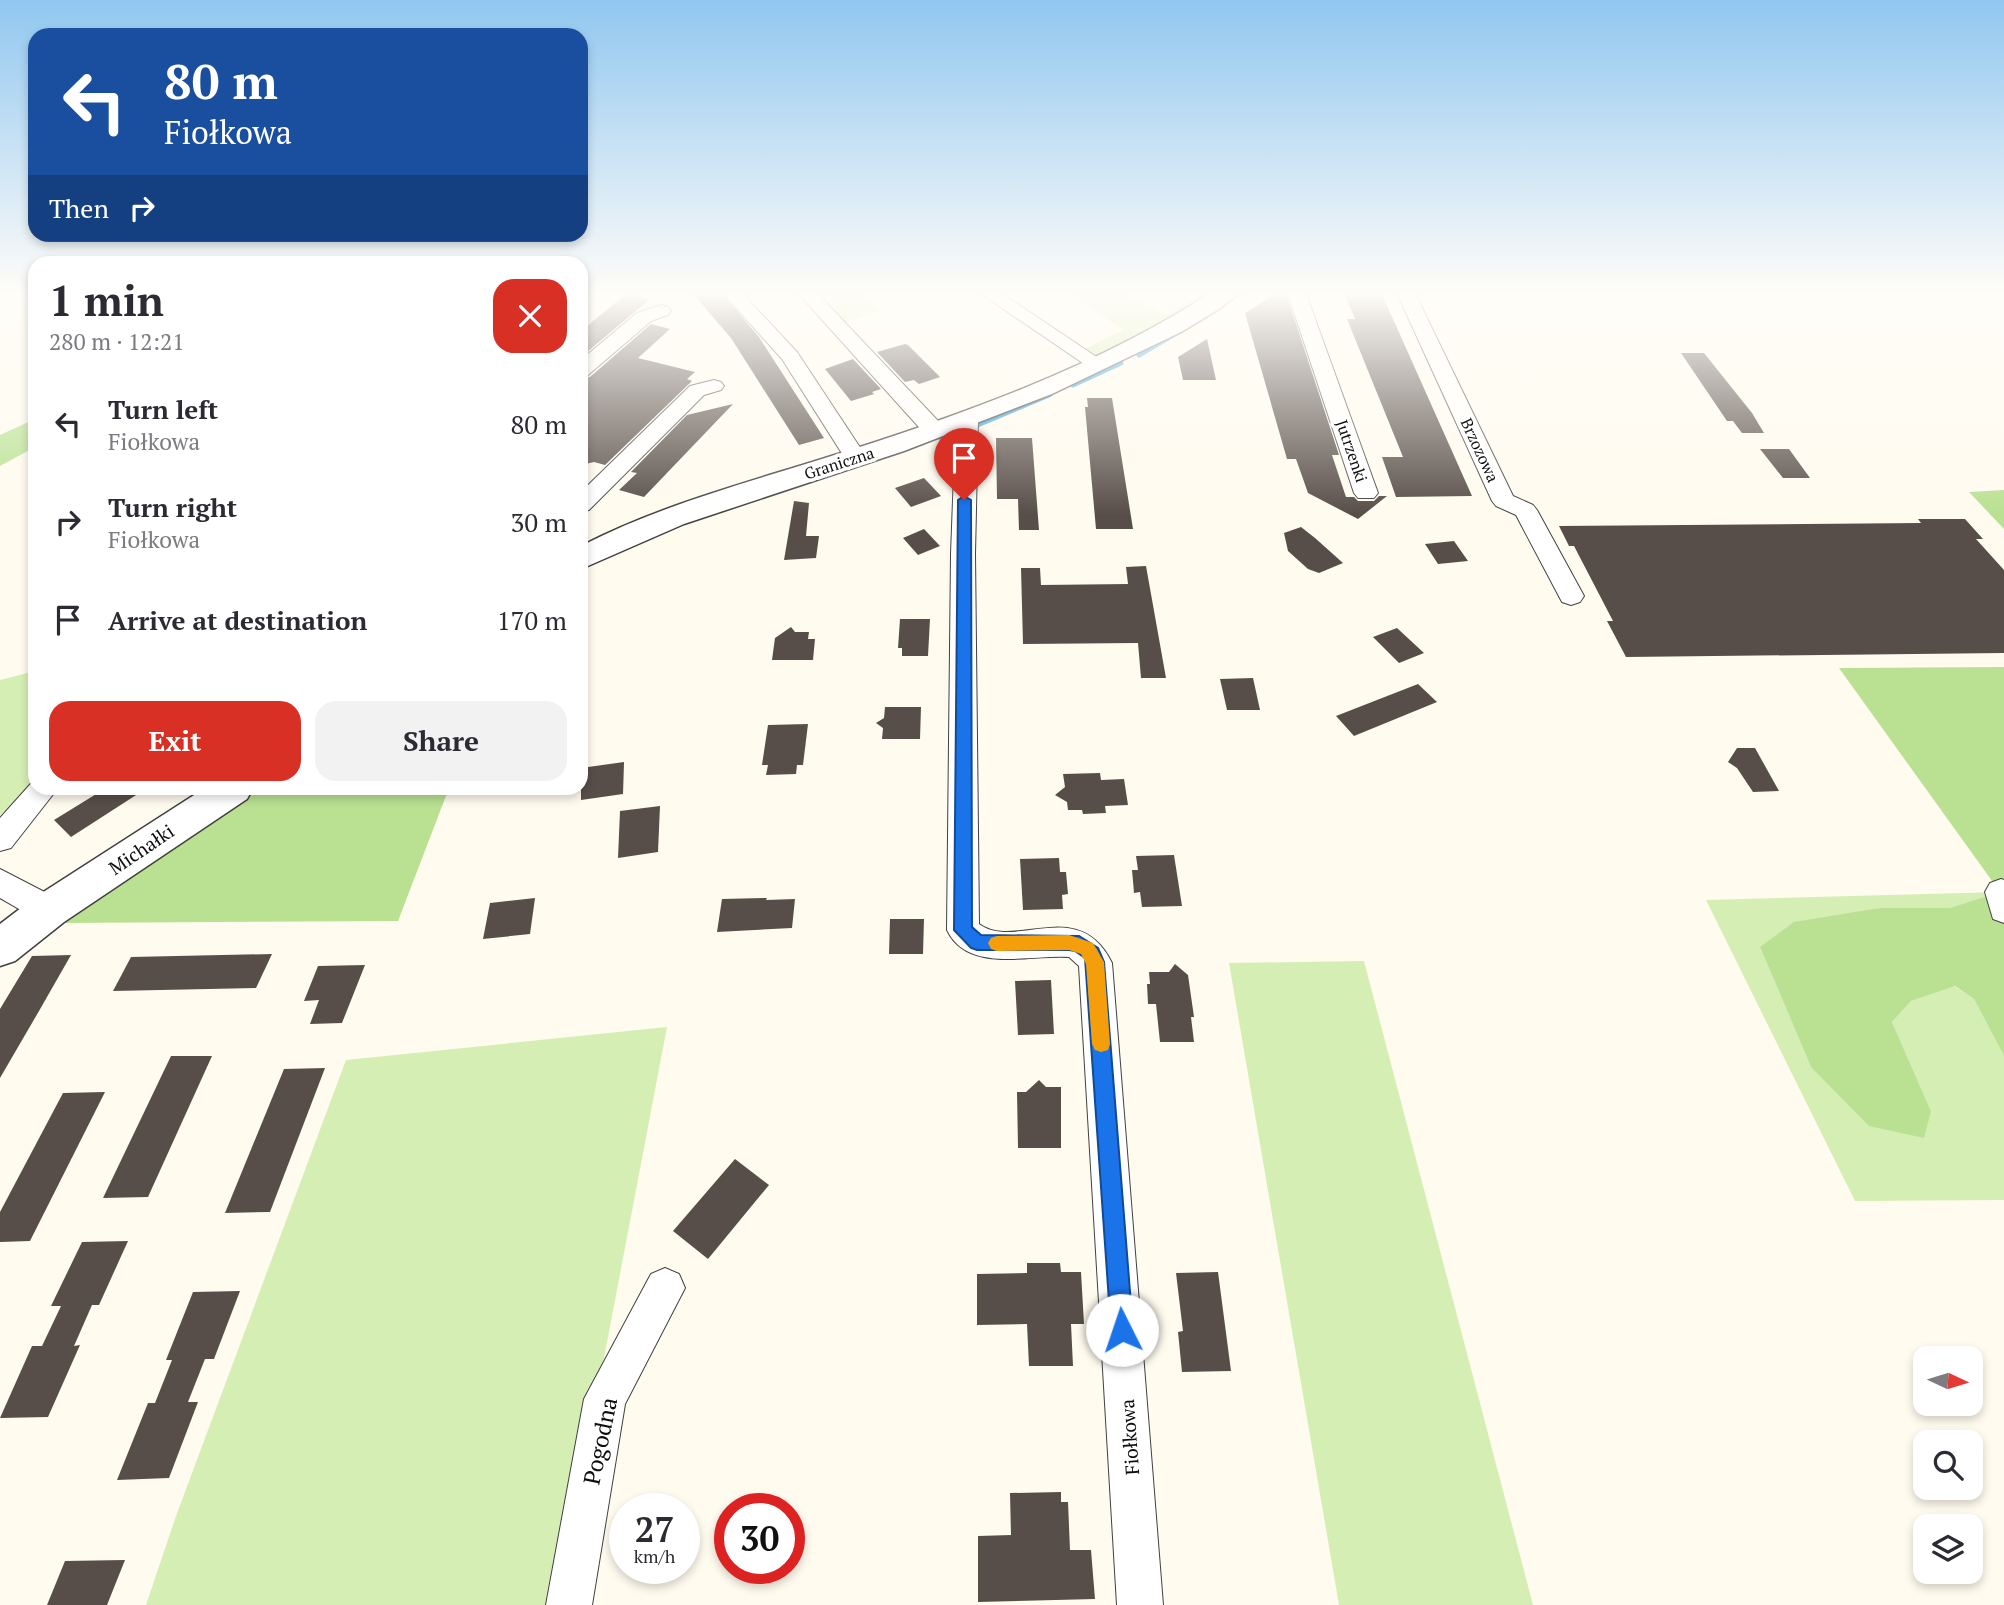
<!DOCTYPE html>
<html lang="en">
<head>
<meta charset="utf-8">
<style>
	body { margin:0; font-family:"PT Serif",serif; background:#f2f2f3; color:#2b2b33; height:100vh; display:flex; flex-direction:column; font-size:26px; white-space:nowrap }
	* { box-sizing:border-box; margin:0 }
	p { font-size:23px; color:#7c7c81 }
	.icon { flex:none; width:38px; height:38px; fill:none; stroke:currentColor; stroke-width:2; stroke-linecap:round; stroke-linejoin:round }
	.map { position:relative; flex:1; overflow:hidden }
	.panel { position:absolute; left:28px; top:256px; width:560px; height:539px; display:flex; flex-direction:column; background:#fff; border-radius:21px; box-shadow:0 4px 10px #0003 }
	.panel>* { flex:none }
	.top-card { position:absolute; left:28px; top:28px; width:560px; height:214px; border-radius:21px; box-shadow:0 4px 10px #0003; background:#1a4fa0; color:#fff; overflow:hidden }
	.needle { width:46px; rotate:94deg }
	.fabs { position:absolute; left:1913px; top:1346px; display:grid; gap:14px }
	.fabs a { display:grid; place-items:center; width:70px; height:70px; border-radius:14px; background:#fff; box-shadow:0 4px 10px #0003; font-size:35px }
	.speed { position:absolute; left:609px; top:1493px; display:flex; gap:14px; font-size:35px; font-weight:700; text-align:center }
	.speed>* { display:grid; place-content:center; width:91px; height:91px; border-radius:50%; background:#fff; box-shadow:0 4px 10px #0003; line-height:1 }
	.speed small { font-size:18px; font-weight:400 }
	.speed .limit { border:10px solid #d22; background:#fff; color:#111 }
	.pin { position:absolute; display:grid; place-items:center; width:60px; height:60px; color:#fff; margin:-72px -30px; border-radius:50% 50% 50% 0; rotate:-45deg; box-shadow:0 0 7px #0007 }
	.pin .icon { rotate:45deg }
	.me { position:absolute; width:77px; margin:-38px; rotate:356deg; stroke-linejoin:round; filter:drop-shadow(0 0 5px #0008) }
	.turn { display:flex; align-items:center; gap:24px; height:147px; padding:0 21px; font-size:32px }
	.turn .icon { width:91px; height:91px; stroke-width:2.5 }
	.turn b { display:block; font-size:49px; line-height:60px }
	.then { display:flex; align-items:center; height:66px; padding:0 21px; background:#0003; gap:14px; font-size:26px }
	.round { display:grid; place-items:center; flex:none; width:74px; height:74px; border-radius:21px; background:#f2f2f3 }
	.summary { display:flex; align-items:center; justify-content:space-between; height:119px; padding:0 21px }
	h1 { font-size:42px; font-weight:600; line-height:52px }
	.action { display:flex; gap:14px; margin-top:auto; padding:14px 21px }
	.action a { flex:1; height:80px; border-radius:21px; background:#d93025; color:#fff; font-size:28px; font-weight:600; line-height:80px; text-align:center }
	.action a+a { background:#f2f2f3; color:#2b2b33 }
	ul { padding:0; list-style:none }
	li { display:flex; align-items:center; gap:21px; height:98px; padding:0 21px }
	li div { flex:1 }
	li b { display:block; font-size:26px }
	li em { font-style:normal }
	.map>svg:first-child { display:block }
</style>
</head>
<body>
<div class="map">
<svg width="2004" height="1605" viewBox="0 0 2004 1605">
	<rect width="100%" height="100%" fill="#fffbef"/>
	<g fill="#d5eeb4">
		<path d="M811,291h48l23,19 -39,13z"/>
		<path d="M1063,291h61l42,24 43,-24h8l-68,39 -63,31 -4,-11 42,-20z"/>
		<path d="M35,671v109l-8,11 -27,24v-135z"/>
		<path d="M2001,892l-51,17 -70,-1 -120,39 51,120 120,44 -39,-89 19,-21 43,-15 20,13 30,57v144l-149,1 -149,-301z"/>
		<path d="M1364,961l169,644h-194l-110,-642z"/>
		<path d="M667,1027l-110,578h-411l30,-89 170,-456z"/>
	</g>
	<g fill="#b9e191">
		<path d="M35,419v28l-35,19v-31z"/>
		<path d="M2004,490v39l-35,-37z"/>
		<path d="M2004,667v389l-30,-57 -19,-13 -44,15 -19,21 39,89 -7,27 -55,-12 -58,-59 -51,-120 34,-25 86,-14h70l50,-16 -161,-224z"/>
		<path d="M260,788h189l-51,133 -339,2z"/>
	</g>
	<g fill="none" stroke-linecap="round" stroke-linejoin="round">
		<g stroke="#2c9fdc" stroke-width="5">
			<path d="M1223,305l20,-14"/>
			<path d="M1139,355l67,-39"/>
			<path d="M1073,385l48,-22"/>
			<path d="M975,426l74,-31"/>
			<path d="M942,439l10,-4"/>
		</g>
	</g>
	<g fill="#584e49">
		<path d="M711,290h8l40,47 65,101 -25,7 -68,-107 -37,-43z"/>
		<path d="M1282,290h3l54,165h-7l14,42h8l4,4h16l5,-5h8l-29,23 -50,-26 -12,-34h-9l-42,-146z"/>
		<path d="M1343,290l38,2 91,204 -76,1 -14,-40h21l-56,-138h8z"/>
		<path d="M626,294l24,5 -69,58v-26z"/>
		<path d="M651,324l19,5 -32,29 57,14 -8,7 5,2 -87,84 -11,-3 -9,2 -4,-11v-74l9,-2z"/>
		<path d="M1207,339l9,41h-33l-5,-23z"/>
		<path d="M905,344l3,1 32,32 -21,7 -5,-4 -9,2 -28,-30z"/>
		<path d="M1681,353h23l48,60 12,20h-22l-9,-12h-6z"/>
		<path d="M853,359l28,30 -9,3 2,2 -23,7 -26,-32z"/>
		<path d="M1087,398h25l21,131h-37l-11,-122h3z"/>
		<path d="M733,404l-89,93 -25,-7 18,-17 -6,-1 56,-57z"/>
		<path d="M996,438h36l7,92h-20l-1,-31h-21z"/>
		<path d="M1760,449h29l21,29h-27z"/>
		<path d="M924,478l17,18 -30,11 -16,-19z"/>
		<path d="M794,501l15,2 -3,33h13l-3,22 -32,2z"/>
		<path d="M1918,519h47l18,20h-7l28,31v83l-378,4 -19,-36h6l-39,-75h-5l-10,-20 362,-3z"/>
		<path d="M1301,527l14,11 28,25 -24,10 -11,-4 -20,-18 -4,-18z"/>
		<path d="M924,529l16,17 -22,9 -15,-17z"/>
		<path d="M1454,541l14,20 -30,3 -13,-20z"/>
		<path d="M1146,566l20,112h-25l-3,-35 -115,1 -2,-76h19l1,17 87,-1 -2,-17z"/>
		<path d="M900,619h30l-2,37h-26v-8h-4z"/>
		<path d="M791,627l4,5h14l-1,7h7l-2,21h-41l3,-22z"/>
		<path d="M1397,628l27,25 -25,10 -26,-26z"/>
		<path d="M1253,678l7,32h-33l-7,-31z"/>
		<path d="M1418,684l19,18 -83,34 -18,-20z"/>
		<path d="M885,707h36l-1,32h-38l1,-11 -7,-5 8,-5z"/>
		<path d="M808,724l-5,41h-6l-1,9 -30,1 2,-10h-6l6,-40z"/>
		<path d="M1737,748h18l24,43 -26,1 -16,-24 -9,-6z"/>
		<path d="M624,762l-1,32 -42,6v-32z"/>
		<path d="M1100,773l1,7 23,-1 4,26 -23,1 1,7 -23,1 -1,-4h-14l-1,-8 -12,-7 10,-8 -2,-13z"/>
		<path d="M106,788h41l-76,49 -17,-17z"/>
		<path d="M660,806l-2,46 -40,6 2,-47z"/>
		<path d="M1174,855l8,51 -40,1 -2,-15 -6,1 -1,-12 -1,-11h6l-2,-14z"/>
		<path d="M1059,858l1,14h6l2,22 -6,1 1,14 -40,1 -3,-51z"/>
		<path d="M535,898l-5,36 -47,5 7,-36z"/>
		<path d="M767,898l-1,2 29,-1 -3,29 -75,4 5,-33z"/>
		<path d="M890,919h34l-1,35h-34z"/>
		<path d="M272,954l-16,34 -143,3 18,-34z"/>
		<path d="M71,955l-32,56 -39,67v-69l32,-53z"/>
		<path d="M1175,964l13,11 6,42h-3l3,25h-34l-4,-38h-8l-1,-20h3l-1,-12h20z"/>
		<path d="M365,965l-23,58 -32,1 9,-24 -15,1 14,-35z"/>
		<path d="M1051,980l3,54 -36,1 -3,-54z"/>
		<path d="M171,1056h41l-64,141 -45,1z"/>
		<path d="M325,1068l-55,144 -45,1 59,-144z"/>
		<path d="M1039,1080l7,7h15v61h-43l-1,-56h9z"/>
		<path d="M105,1092l-75,149 -30,1v-30l63,-119z"/>
		<path d="M735,1159l34,26 -61,74 -35,-28z"/>
		<path d="M128,1241l-29,64h-7l-18,41 6,-1 -32,72 -48,1 32,-72h10l19,-40h-10l31,-64z"/>
		<path d="M1027,1263h33l1,9h20l3,52h-13l2,42h-44l-2,-42 -50,1v-51l50,-1z"/>
		<path d="M1218,1272l13,99 -49,1 -4,-40 5,-1 -7,-58z"/>
		<path d="M240,1291l-26,68h-9l-17,43h10l-29,76 -52,2 31,-77h7l17,-43h-6l27,-68z"/>
		<path d="M1061,1492v10h7l2,48h21l4,49 -117,3v-66l33,-1 -1,-42z"/>
		<path d="M125,1560l-18,45h-60l18,-44z"/>
	</g>
	<g fill="none" stroke-linecap="round" stroke-linejoin="round">
		<g stroke="#414141" stroke-width="2">
			<g id="minor">
				<path d="M721,291h19l57,61 70,106 -3,5h-16l-66,-104z"/>
				<path d="M796,291h19l127,134 3,5 -3,5h-16z"/>
				<path d="M977,291h21l109,73 -3,4h-14z"/>
				<path d="M1287,291h18l73,202 -4,5h-16l-4,-5z"/>
				<path d="M1396,291h18l99,205 20,9 4,5 47,86 -4,6 -9,3 -9,-3 -46,-87 -20,-9 -4,-5z"/>
				<path d="M661,305l7,2 3,4 -3,4 -17,6 -63,54 -7,2v-17l56,-47z"/>
				<path d="M714,380l7,2 3,4 -3,4 -17,5 -115,115 -8,2v-20l109,-106z"/>
				<path d="M967,413l8,1 3,5 -3,135 4,370c36,27 100,-29 133,39l51,642h-46l-38,-639 -10,-9c-39,-3 -101,17 -122,-27l4,-376 5,-135 3,-5z"/>
				<path d="M35,779v9h23l-47,60 -11,3v-33z"/>
				<path d="M0,869l60,31 5,10 -5,10 -11,4 -11,-4 -38,-22z"/>
				<path d="M2001,879l3,1v43l-11,-4 -8,-27 5,-9z"/>
				<path d="M665,1268l14,6 6,14 -60,116 -33,201h-46l38,-206 67,-125z"/>
			</g>
		</g>
		<g stroke="#414141" stroke-width="3">
			<g id="tertiary">
				<path d="M1213,291h28l-22,18 -38,23 -129,62 -148,57 -220,73 -103,45v-23c78,-40 161,-62 244,-88 129,-40 276,-92 388,-167z"/>
				<path d="M205,788h48l-6,11 -183,123 -49,39 -15,5v-42l34,-26z"/>
			</g>
		</g>
		<use href="#minor" fill="#fff" fill-rule="evenodd"/>
		<use href="#tertiary" fill="#fff" fill-rule="evenodd"/>
	</g>
	<linearGradient id="sky" x2="0" y2="1"><stop stop-color="#90c7f0"/><stop offset="0.57" stop-color="#fffdf8"/><stop offset="1" stop-color="#fffdf8" stop-opacity="0"/></linearGradient>
	<rect width="2004" height="515" fill="url(#sky)"/>
	<path fill="#1a73e8" stroke="#114b97" stroke-width="2" d="M964,496l7,4 1,427 9,8 98,1 19,12 6,14 29,368 -4,8 -7,3 -8,-3 -3,-8 -26,-372 -10,-7 -6,-1h-92l-6,-2 -17,-18 4,-430z"/>
	<path fill="#f59e0b" d="M1069,935l24,8 11,19 6,82 -2,6 -7,2 -6,-2 -3,-6 -6,-80 -5,-10 -12,-4 -72,1 -6,-2 -3,-6 3,-5 6,-2z"/>
	<g text-anchor="middle" dominant-baseline="central" stroke-width="7" stroke-linejoin="round" paint-order="stroke">
		<g font-size="16" fill="#0e0e0e" stroke="#fff">
			<text transform="translate(1480 450) rotate(65)">Brzozowa</text>
			<text transform="translate(1352 451) rotate(71)">Jutrzenki</text>
			<text transform="translate(839 463) rotate(-18)">Graniczna</text>
		</g>
		<g font-size="19" fill="#0e0e0e" stroke="#fff">
			<text transform="translate(141 849) rotate(-34)">Michałki</text>
			<text transform="translate(1129 1437) rotate(-94)">Fiołkowa</text>
		</g>
		<g font-size="23" fill="#0e0e0e" stroke="#fff">
			<text transform="translate(600 1441) rotate(-78)">Pogodna</text>
		</g>
	</g>
</svg>
<div class="fabs">
<a><svg class="needle" viewBox="-14 -14 28 28"><path d="M0-13l5 13h-10z" fill="#e53935"/><path d="M0 13l5-13h-10z" fill="#7c7c81"/></svg></a>
<a><svg class="icon" aria-label="search" viewBox="0 0 24 24"><circle cx="10" cy="10" r="6"/><path d="M15 15l6 6"/></svg></a>
<a><svg class="icon" aria-label="layers" viewBox="0 0 24 24"><path d="M12 4l9 5-9 5-9-5zM3 14l9 5 9-5"/></svg></a>
</div>
<div class="speed"><div>27<small>km/h</small></div><div class="limit">30</div></div>
<div class="pin" style="left:964px;top:500px;background:#d93025"><svg class="icon" aria-label="arrive" viewBox="0 0 24 24"><path d="M6 21V4h12l-3 4 3 4H6"/></svg></div>
<svg class="me" style="left:1122px;top:1330px" viewBox="-20 -20 40 40"><circle r="19" fill="#fff"/><path d="M0-13L10 11 0 6-10 11z" fill="#1a73e8"/></svg>
<div class="top-card">
<div class="turn"><svg class="icon" aria-label="left" viewBox="0 0 24 24"><path d="M17 20v-9H6M10 6l-5 5 5 5"/></svg><div><b>80 m</b>Fiołkowa</div></div>
<div class="then">Then<svg class="icon" aria-label="right" viewBox="0 0 24 24"><path d="M7 20v-9h11M14 6l5 5-5 5"/></svg></div>
</div>
<section class="panel">
<div class="summary"><div><h1>1 min</h1><p>280 m · 12:21</p></div><a class="round" style="background:#d93025;color:#fff"><svg class="icon" aria-label="close" viewBox="0 0 24 24"><path d="M6 6l12 12M18 6L6 18"/></svg></a></div>
<ul>
<li><svg class="icon" aria-label="left" viewBox="0 0 24 24"><path d="M17 20v-9H6M10 6l-5 5 5 5"/></svg><div><b>Turn left</b><p>Fiołkowa</p></div><em>80 m</em></li>
<li><svg class="icon" aria-label="right" viewBox="0 0 24 24"><path d="M7 20v-9h11M14 6l5 5-5 5"/></svg><div><b>Turn right</b><p>Fiołkowa</p></div><em>30 m</em></li>
<li><svg class="icon" aria-label="arrive" viewBox="0 0 24 24"><path d="M6 21V4h12l-3 4 3 4H6"/></svg><div><b>Arrive at destination</b></div><em>170 m</em></li>
</ul>
<div class="action"><a>Exit</a><a>Share</a></div>
</section>
</div>
</body>
</html>
